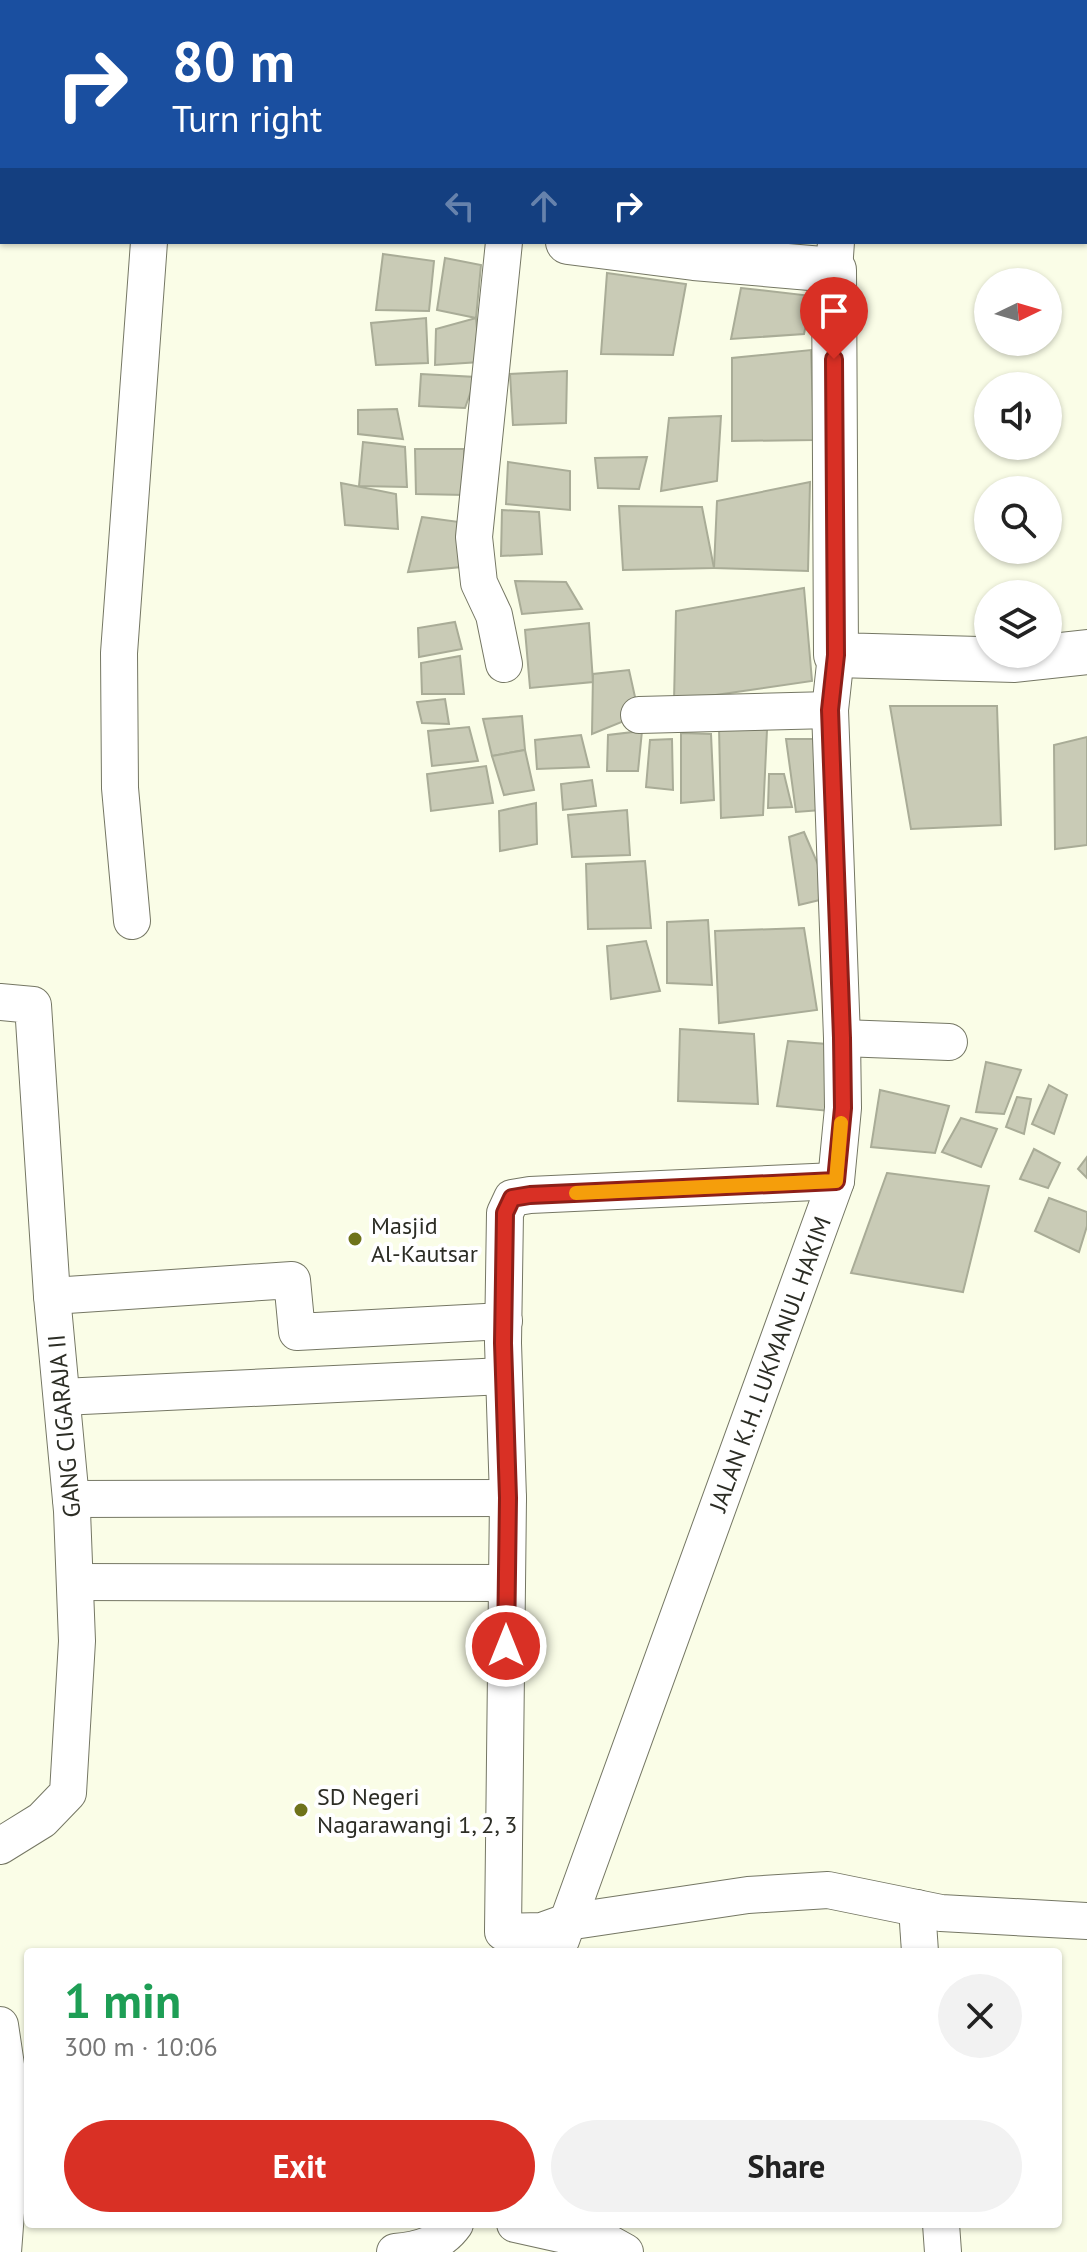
<!DOCTYPE html>
<html lang="en">
<head>
<meta charset="utf-8">
<style>
	body { margin:0; font-family:"PT Sans",sans-serif; background:#f2f2f2; color:#222; height:100vh; display:flex; flex-direction:column; font-size:30px; white-space:nowrap }
	* { box-sizing:border-box; margin:0 }
	p { font-size:26px; color:#767676 }
	.icon { flex:none; width:44px; height:44px; fill:none; stroke:currentColor; stroke-width:2; stroke-linecap:round; stroke-linejoin:round }
	.map { position:relative; flex:1; overflow:hidden }
	.details { position:absolute; left:24px; top:1948px; width:1038px; height:280px; display:flex; flex-direction:column; background:#fff; border-radius:8px; box-shadow:0 2px 6px #0004 }
	.details>* { flex:none }
	.guide { position:absolute; left:0px; top:0px; width:1088px; height:244px; box-shadow:0 2px 6px #0004; background:#1a4fa0; color:#fff; overflow:hidden }
	.needle { width:52px; rotate:85deg }
	.tools { position:absolute; left:974px; top:268px; display:grid; gap:16px }
	.tools a { display:grid; place-items:center; width:88px; height:88px; border-radius:50%; background:#fff; box-shadow:0 2px 6px #0004; font-size:40px }
	.pin { position:absolute; display:grid; place-items:center; width:68px; height:68px; color:#fff; margin:-82px -34px; border-radius:50% 50% 50% 0; rotate:-45deg; box-shadow:0 0 8px #0007 }
	.pin .icon { rotate:45deg }
	.me { position:absolute; width:88px; margin:-44px; rotate:0deg; stroke-linejoin:round; filter:drop-shadow(0 0 6px #0008) }
	.turn { display:flex; align-items:center; gap:28px; height:168px; padding:0 40px; font-size:36px }
	.turn .icon { width:104px; height:104px; stroke-width:2.5 }
	.turn b { display:block; font-size:56px; line-height:68px }
	.lanes { display:flex; align-items:center; height:76px; padding:0 40px; background:#0003; justify-content:center; gap:40px; direction:ltr }
	.lanes .off { opacity:.35 }
	.round { display:grid; place-items:center; flex:none; width:84px; height:84px; border-radius:42px; background:#f2f2f2 }
	.head { display:flex; align-items:center; justify-content:space-between; height:136px; padding:0 40px }
	h1 { font-size:48px; font-weight:600; line-height:60px; color:#1e9e55 }
	.cta { display:flex; gap:16px; margin-top:auto; padding:16px 40px }
	.cta a { flex:1; height:92px; border-radius:48px; background:#d93025; color:#fff; font-size:32px; font-weight:600; line-height:92px; text-align:center }
	.cta a+a { background:#f2f2f2; color:#222 }
	.map>svg:first-child { display:block }
</style>
</head>
<body>
<div class="map">
<svg width="1087" height="2252" viewBox="0 0 1087 2252">
	<rect width="100%" height="100%" fill="#fafde7"/>
	<g fill="#c9cbb6" stroke="#a9ac97" stroke-width="2">
		<path d="M545,0h49l-49,2z"/>
		<path d="M755,0h69l1,2h-70z"/>
		<path d="M968,0h38v2z"/>
		<path d="M383,254l51,7 -5,50 -53,-1z"/>
		<path d="M445,258l36,7 -5,53 -39,-8z"/>
		<path d="M607,273l79,11 -13,71 -72,-1z"/>
		<path d="M741,288l71,8 -8,38 -73,5z"/>
		<path d="M426,318l2,45 -52,2 -5,-42z"/>
		<path d="M476,318l4,44 -45,3 1,-36z"/>
		<path d="M811,350l3,90 -82,1v-83z"/>
		<path d="M567,371l-1,52 -53,2 -3,-51z"/>
		<path d="M421,374l55,3 -11,31 -46,-2z"/>
		<path d="M397,409l6,30 -45,-5v-24z"/>
		<path d="M721,416l-4,65 -56,10 8,-73z"/>
		<path d="M363,442l42,5 2,40 -48,-1z"/>
		<path d="M415,449h49l1,46 -49,-1z"/>
		<path d="M647,457l-8,32 -41,-1 -3,-30z"/>
		<path d="M508,462l62,9v39l-64,-6z"/>
		<path d="M810,482l-2,89 -94,-3 3,-67z"/>
		<path d="M341,483l55,11 2,35 -53,-4z"/>
		<path d="M619,506l83,1 12,61 -91,2z"/>
		<path d="M502,510l37,2 3,42 -41,2z"/>
		<path d="M422,517l52,7 -2,42 -64,6z"/>
		<path d="M515,581l51,1 16,27 -60,5z"/>
		<path d="M804,588l8,93 -138,20 2,-90z"/>
		<path d="M455,622l7,27 -43,8 -1,-29z"/>
		<path d="M589,623l4,59 -63,6 -5,-58z"/>
		<path d="M460,656l4,38h-42l-1,-31z"/>
		<path d="M629,670l10,45 -47,19 1,-60z"/>
		<path d="M445,699l4,25 -27,-1 -5,-21z"/>
		<path d="M890,706h107l4,119 -90,4z"/>
		<path d="M522,716l3,34 -33,6 -9,-37z"/>
		<path d="M469,727l9,34 -46,5 -4,-35z"/>
		<path d="M719,727l48,3 -4,85 -42,3z"/>
		<path d="M642,731l-4,40h-31l1,-36z"/>
		<path d="M681,733l30,1 3,66 -33,3z"/>
		<path d="M581,735l8,32 -52,2 -2,-29z"/>
		<path d="M1087,737v108l-32,4 -1,-104z"/>
		<path d="M672,739l1,51 -27,-3 4,-47z"/>
		<path d="M786,739h34l14,70 -38,3z"/>
		<path d="M525,750l9,40 -30,5 -12,-39z"/>
		<path d="M486,766l7,37 -62,8 -4,-37z"/>
		<path d="M769,774h15l8,33 -24,1z"/>
		<path d="M592,780l4,26 -33,4 -2,-26z"/>
		<path d="M536,803l1,41 -37,7 -1,-40z"/>
		<path d="M627,810l3,45 -58,2 -4,-42z"/>
		<path d="M804,832l28,65 -33,8 -10,-68z"/>
		<path d="M645,861l6,67 -63,1 -2,-65z"/>
		<path d="M708,920l4,65 -45,-2v-61z"/>
		<path d="M804,928l13,82 -98,13 -4,-92z"/>
		<path d="M646,941l14,50 -49,8 -4,-53z"/>
		<path d="M680,1029l74,5 4,70 -80,-3z"/>
		<path d="M788,1041l39,3 3,67 -53,-5z"/>
		<path d="M986,1062l35,8 -17,44 -28,-2z"/>
		<path d="M1049,1085l18,10 -13,39 -22,-10z"/>
		<path d="M880,1090l69,16 -14,47 -64,-6z"/>
		<path d="M1017,1097l14,2 -7,35 -18,-7z"/>
		<path d="M961,1118l36,11 -16,38 -39,-15z"/>
		<path d="M1034,1149l26,14 -12,25 -28,-9z"/>
		<path d="M1087,1157v21l-9,-9z"/>
		<path d="M887,1173l102,13 -26,106 -112,-19z"/>
		<path d="M1049,1198l38,14v14l-8,26 -44,-21z"/>
	</g>
	<g fill="none" stroke-linecap="round" stroke-linejoin="round">
		<g stroke="#757764" stroke-width="38">
			<g id="minor">
				<path d="M178,2l1,-2"/>
				<path d="M516,2v-2"/>
				<path d="M854,2v-2"/>
				<path d="M1087,206v1"/>
				<path d="M504,242l-30,295 5,46 15,32 10,49"/>
				<path d="M834,270l2,-28"/>
				<path d="M639,715l191,-5"/>
				<path d="M132,921l-12,-133 -1,-135 30,-411"/>
				<path d="M0,1002l33,3 19,291 20,215 5,130 -9,152 -26,27 -42,26"/>
				<path d="M842,1038l107,4"/>
				<path d="M836,1181l-306,14 -18,3 -7,15 -2,130 5,155 -5,434 39,-1 25,-9 181,-27 80,-5 113,23 146,8"/>
				<path d="M52,1296l240,-16 5,52 207,-11"/>
				<path d="M62,1397l442,-21"/>
				<path d="M71,1499l437,-1"/>
				<path d="M75,1582l432,1"/>
				<path d="M917,1908l3,44"/>
				<path d="M561,1940l275,-759 7,-73 -1,-70 -12,-328 6,-55"/>
				<path d="M0,2025l7,47 4,75 -8,105"/>
				<path d="M515,2224l45,10 38,3 27,15"/>
				<path d="M941,2224l2,28"/>
				<path d="M395,2252c24,-2 46,-8 60,-28"/>
			</g>
		</g>
		<g stroke="#757764" stroke-width="46">
			<g id="tertiary">
				<path d="M0,164h2"/>
				<path d="M568,242l126,16 140,12 2,385 179,5 72,-8"/>
			</g>
		</g>
		<use href="#minor" stroke="#fff" stroke-width="36"/>
		<use href="#tertiary" stroke="#fff" stroke-width="44"/>
	</g>
	<g fill="none" stroke-linecap="round" stroke-linejoin="round">
		<g stroke="#8d1f18" stroke-width="20">
			<path id="route" d="M506,1646l2,-148 -5,-155 2,-130 7,-15 18,-3 306,-14 7,-73 -1,-70 -12,-328 6,-55 -2,-296"/>
		</g>
		<use href="#route" stroke="#d93025" stroke-width="14"/>
		<path stroke="#f59e0b" stroke-width="14" d="M576,1193l260,-12 5,-58"/>
	</g>
	<g fill="#6f731b" stroke="#fff" stroke-width="3">
		<circle cx="355" cy="1239" r="8"/>
		<circle cx="301" cy="1810" r="8"/>
	</g>
	<g text-anchor="middle" dominant-baseline="central" stroke-width="8" stroke-linejoin="round" paint-order="stroke">
		<g font-size="24" fill="#2c2d25" stroke="#fff" text-anchor="start">
			<text x="371" y="1225">Masjid<tspan x="371" dy="28">Al-Kautsar</tspan></text>
			<text x="317" y="1796">SD Negeri<tspan x="317" dy="28">Nagarawangi 1, 2, 3</tspan></text>
		</g>
		<g font-size="24" fill="#2c2d25" stroke="#fff">
			<text transform="translate(770 1364) rotate(-70)">JALAN K.H. LUKMANUL HAKIM</text>
			<text transform="translate(64 1426) rotate(-95)">GANG CIGARAJA II</text>
		</g>
	</g>
</svg>
<div class="tools">
<a><svg class="needle" viewBox="-14 -14 28 28"><path d="M0-13l5 13h-10z" fill="#e53935"/><path d="M0 13l5-13h-10z" fill="#767676"/></svg></a>
<a><svg class="icon" aria-label="sound" viewBox="0 0 24 24"><path d="M4 9h4l5-4v14l-5-4H4zM17 9q2 3 0 6"/></svg></a>
<a><svg class="icon" aria-label="search" viewBox="0 0 24 24"><circle cx="10" cy="10" r="6"/><path d="M15 15l6 6"/></svg></a>
<a><svg class="icon" aria-label="layers" viewBox="0 0 24 24"><path d="M12 4l9 5-9 5-9-5zM3 14l9 5 9-5"/></svg></a>
</div>
<div class="pin" style="left:834px;top:359px;background:#d93025"><svg class="icon" aria-label="arrive" viewBox="0 0 24 24"><path d="M6 21V4h12l-3 4 3 4H6"/></svg></div>
<svg class="me" style="left:506px;top:1646px" viewBox="-20 -20 40 40"><circle r="17" fill="#d93025" stroke="#fff" stroke-width="3"/><path d="M0-11L8 9 0 5-8 9z" fill="#fff"/></svg>
<div class="guide">
<div class="turn"><svg class="icon" aria-label="right" viewBox="0 0 24 24"><path d="M7 20v-9h11M14 6l5 5-5 5"/></svg><div><b>80 m</b>Turn right</div></div>
<div class="lanes"><svg class="icon off" aria-label="left" viewBox="0 0 24 24"><path d="M17 20v-9H6M10 6l-5 5 5 5"/></svg><svg class="icon off" aria-label="ahead" viewBox="0 0 24 24"><path d="M12 20V5M6 11l6-6 6 6"/></svg><svg class="icon" aria-label="right" viewBox="0 0 24 24"><path d="M7 20v-9h11M14 6l5 5-5 5"/></svg></div>
</div>
<section class="details">
<div class="head"><div><h1>1 min</h1><p>300 m · 10:06</p></div><a class="round"><svg class="icon" aria-label="close" viewBox="0 0 24 24"><path d="M6 6l12 12M18 6L6 18"/></svg></a></div>
<div class="cta"><a>Exit</a><a>Share</a></div>
</section>
</div>
</body>
</html>
